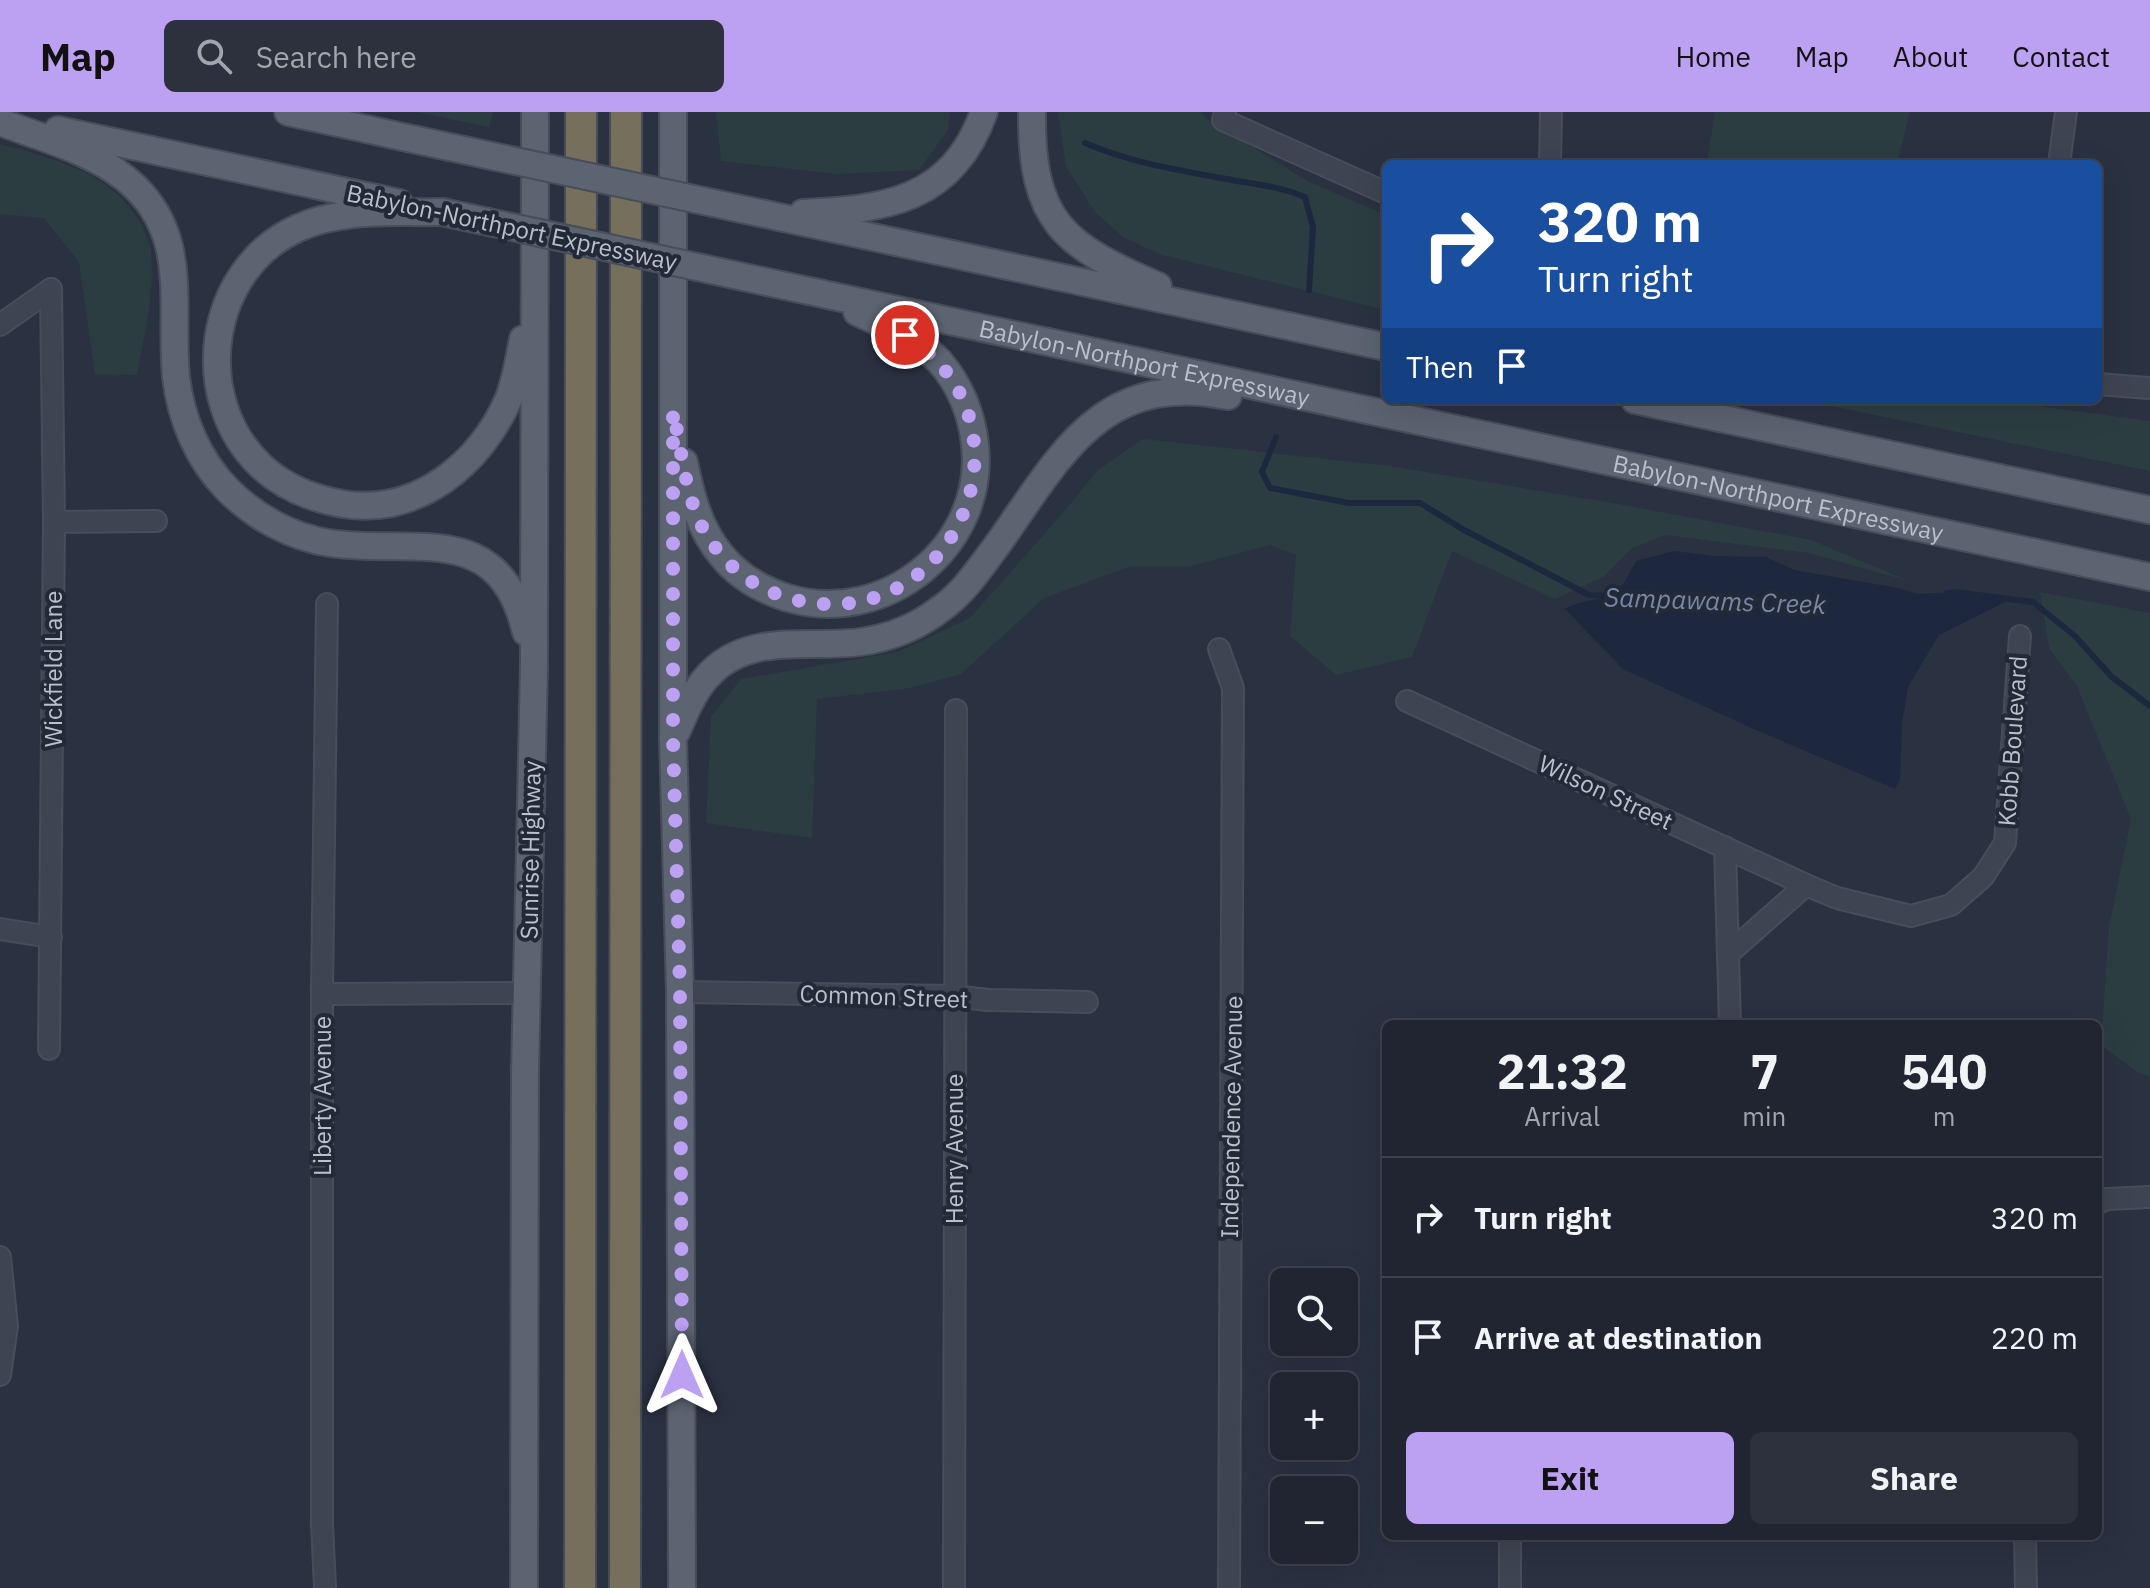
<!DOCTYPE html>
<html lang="en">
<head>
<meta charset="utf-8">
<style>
	body { margin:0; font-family:"IBM Plex Sans",sans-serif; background:#2d313d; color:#f1f3f6; height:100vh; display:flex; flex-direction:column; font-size:30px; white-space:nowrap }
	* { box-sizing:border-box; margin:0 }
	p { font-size:26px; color:#a2a5ab }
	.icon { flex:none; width:44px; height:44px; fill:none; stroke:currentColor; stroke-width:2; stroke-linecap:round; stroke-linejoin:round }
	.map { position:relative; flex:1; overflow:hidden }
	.sheet { position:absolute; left:1382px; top:908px; width:720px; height:520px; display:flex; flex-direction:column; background:#202531; border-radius:12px; box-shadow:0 8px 32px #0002,0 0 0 2px #3d424d }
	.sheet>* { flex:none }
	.top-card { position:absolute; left:1382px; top:48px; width:720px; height:244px; border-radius:12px; box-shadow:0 8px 32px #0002,0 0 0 2px #3d424d; background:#1a4fa0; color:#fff; overflow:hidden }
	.controls { position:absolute; left:1270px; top:1156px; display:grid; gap:16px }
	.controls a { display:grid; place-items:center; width:88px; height:88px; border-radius:12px; background:#202531; box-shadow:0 8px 32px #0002,0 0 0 2px #3d424d; font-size:40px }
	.pin { position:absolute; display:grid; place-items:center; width:68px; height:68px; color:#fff; margin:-34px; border:4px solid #fff; border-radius:50%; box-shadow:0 2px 8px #0007 }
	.me { position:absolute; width:88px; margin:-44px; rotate:0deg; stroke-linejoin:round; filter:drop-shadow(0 0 6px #0008) }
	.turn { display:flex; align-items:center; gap:28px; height:168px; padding:0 24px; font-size:36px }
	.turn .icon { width:104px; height:104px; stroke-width:2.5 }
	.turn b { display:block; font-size:56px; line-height:68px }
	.then { display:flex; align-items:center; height:76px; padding:0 24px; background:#0003; gap:16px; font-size:30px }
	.eta { display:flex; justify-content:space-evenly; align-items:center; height:136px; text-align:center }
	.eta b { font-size:48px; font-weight:700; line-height:56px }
	.cta { display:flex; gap:16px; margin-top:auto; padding:16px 24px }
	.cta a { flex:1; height:92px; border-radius:12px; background:#bca0f2; color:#111; font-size:32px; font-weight:700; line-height:92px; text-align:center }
	.cta a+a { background:#2d313d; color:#f1f3f6 }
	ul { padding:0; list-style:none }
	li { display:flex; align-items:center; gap:24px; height:120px; padding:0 24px; border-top:2px solid #3d424d }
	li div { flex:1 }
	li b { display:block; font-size:30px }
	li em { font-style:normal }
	header { display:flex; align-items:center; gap:48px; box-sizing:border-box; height:112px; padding:0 40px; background:#bca0f2; color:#111 }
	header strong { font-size:38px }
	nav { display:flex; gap:44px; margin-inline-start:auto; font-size:28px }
	.search { width:560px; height:72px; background:#2d313d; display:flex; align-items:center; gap:20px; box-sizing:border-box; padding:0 28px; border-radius:12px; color:#a2a5ab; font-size:30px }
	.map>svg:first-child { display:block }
</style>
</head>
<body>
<header>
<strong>Map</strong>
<div class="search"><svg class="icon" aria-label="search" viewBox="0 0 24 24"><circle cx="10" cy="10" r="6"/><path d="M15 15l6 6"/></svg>Search here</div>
<nav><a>Home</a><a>Map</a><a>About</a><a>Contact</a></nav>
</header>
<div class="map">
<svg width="2150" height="1476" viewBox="0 0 2150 1476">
	<rect width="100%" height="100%" fill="#2a3141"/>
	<g fill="#2c3d42">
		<path d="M416,0h77l-4,15z"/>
		<path d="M716,0h234l-2,18 -29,40 -82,4 -116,-13z"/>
		<path d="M1058,0h143l6,7 100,62 79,34v95l-227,-56 -36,-17 -28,-25 -29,-46z"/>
		<path d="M1715,0h195l-13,52h-187l-3,-2z"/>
		<path d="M0,32c53,15 118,29 143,85 3,8 8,16 8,23 4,41 -7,83 -14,123l-42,-1 -16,-112 -35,-44 -44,-4z"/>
		<path d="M1801,288h191l158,21v50z"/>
		<path d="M1143,327l247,27 217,36 204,38 98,41 -100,-28 -144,-18 -33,13 -29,29 -48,22 -103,-48 -40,106 -76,18 -46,-39 6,-81 -26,-10 -79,21h-60l-87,32 -83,76 -51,14 -93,11 -5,139 -106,-15 5,-106 30,-38 157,-27 72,-34 92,-104 36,-44z"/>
		<path d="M2040,480l110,21v463l-11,-3 -38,-28 8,-118 22,-108 -54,-133 -28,-38z"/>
	</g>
	<path fill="#1d283f" d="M1674,439l40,5 52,1 28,13 104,18 20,6 36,-2 57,7 -72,36 -31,52 -6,37 -2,55 -5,10 -148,-63 -124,-57 -58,-60c17,-10 41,-8 54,-20 7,-7 12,-20 17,-28z"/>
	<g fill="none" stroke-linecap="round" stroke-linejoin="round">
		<g stroke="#1d283f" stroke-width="6">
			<path d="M1085,31c46,20 97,28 147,37 26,5 47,6 73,17l8,30 -4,63"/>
			<path d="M1276,325l-14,35 8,16 79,15h71l44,27 125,65 24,1"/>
			<path d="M1947,481l7,-1 79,10 42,34 36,40 39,30"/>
		</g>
		<g stroke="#484d5a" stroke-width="24">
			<g id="minor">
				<path d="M1225,0l-2,8 163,73"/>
				<path d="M1550,52l1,-52"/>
				<path d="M2059,52l7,-52"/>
				<path d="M0,213l51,-36"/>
				<path d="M2098,272l50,4"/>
				<path d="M54,410l102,-1"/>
				<path d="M1219,537l14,39 -4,900"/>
				<path d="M1407,589l399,184 31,13 74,18 40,-11 32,-28 22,-34 15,-207"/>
				<path d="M1725,735l3,107"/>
				<path d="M0,817l51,8"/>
				<path d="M680,880l274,4 34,4 99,2"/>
				<path d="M322,882l205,-1"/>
				<path d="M1730,912l-2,-70 78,-69"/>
				<path d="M49,937l5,-527 -3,-233"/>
				<path d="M2098,1091l9,-4 43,-2"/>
				<path d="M0,1145l7,69 -7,49"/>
				<path d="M1510,1424v52"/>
				<path d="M2025,1424l1,52"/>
				<path d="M325,1476l-3,-65v-529l5,-390"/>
				<path d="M954,1476l2,-878"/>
			</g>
		</g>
		<g stroke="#484d5a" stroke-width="30">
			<g id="major">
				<path d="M288,0l152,33"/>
				<path d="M673,0v626l7,254 2,596"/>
				<path d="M1032,0c-1,110 31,133 126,174"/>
				<path d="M0,10c42,16 90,28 126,57 66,53 43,126 50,198 5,42 22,83 52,113 27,27 63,47 101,53 85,13 170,-25 197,89"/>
				<path d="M58,18l341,73"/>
				<path d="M442,100c-47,1 -100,-4 -144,16 -91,41 -109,171 -36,239 22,20 52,32 81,37 75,12 138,-41 166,-106 7,-19 10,-39 14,-59"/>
				<path d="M803,101c83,-4 149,-12 181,-101"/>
				<path d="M765,102l621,133"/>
				<path id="s1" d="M767,170l1383,295"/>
				<path d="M1635,288l515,110"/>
				<path d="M684,350c7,34 15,67 38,94 17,21 40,34 66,42 96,29 198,-51 187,-153 -3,-30 -15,-60 -35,-83 -23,-24 -54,-36 -83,-50"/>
				<path d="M677,619c8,-19 16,-38 29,-53 40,-47 101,-29 154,-36 30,-4 59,-16 83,-35 21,-15 36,-38 52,-59 64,-89 104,-178 233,-152"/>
				<path d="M524,1476l1,-516 9,-407 1,-553"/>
			</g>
		</g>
		<g stroke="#464c58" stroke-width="34">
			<g id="highway">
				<path d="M580,1476l1,-1476"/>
				<path d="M625,1476l1,-1476"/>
			</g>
		</g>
		<use href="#minor" stroke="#3e4451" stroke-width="20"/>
		<use href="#major" stroke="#5c6371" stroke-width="26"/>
		<use href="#highway" stroke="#766f5c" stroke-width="30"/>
		<g stroke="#484d5a" stroke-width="30" stroke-linecap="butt">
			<g id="major-bridge">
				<path d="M440,33l325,69"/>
				<path d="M442,100l325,70"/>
			</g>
		</g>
		<use href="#major-bridge" stroke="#5c6371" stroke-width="26"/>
	</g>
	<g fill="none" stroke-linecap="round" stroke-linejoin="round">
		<path stroke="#bca0f2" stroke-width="14" stroke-dasharray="0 25.2" d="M682,1263l-2,-383 -7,-254v-327c9,40 12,87 33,123 21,34 51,57 90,66 160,37 249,-178 109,-265"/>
	</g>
	<g text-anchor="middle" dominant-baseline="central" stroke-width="8" stroke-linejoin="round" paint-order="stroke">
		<g font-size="24" fill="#bbc0cb" stroke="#222937">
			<text transform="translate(512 115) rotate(12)">Babylon-Northport Expressway</text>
			<text stroke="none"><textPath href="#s1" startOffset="386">Babylon-Northport Expressway</textPath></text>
			<text stroke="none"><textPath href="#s1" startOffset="1034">Babylon-Northport Expressway</textPath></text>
			<text transform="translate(53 557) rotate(-90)">Wickfield Lane</text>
			<text transform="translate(2012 629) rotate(-86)">Kobb Boulevard</text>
			<text transform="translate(1606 680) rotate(25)">Wilson Street</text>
			<text transform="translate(530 738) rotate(-89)">Sunrise Highway</text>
			<text transform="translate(884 884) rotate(2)">Common Street</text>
			<text transform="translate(322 984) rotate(-90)">Liberty Avenue</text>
			<text transform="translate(1231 1005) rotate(-89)">Independence Avenue</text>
			<text transform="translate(954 1037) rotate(-90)">Henry Avenue</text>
		</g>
		<g font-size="26" font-style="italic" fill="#7887a6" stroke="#222937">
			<text transform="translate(1715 488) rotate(2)">Sampawams Creek</text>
		</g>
	</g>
</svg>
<div class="controls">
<a><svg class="icon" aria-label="search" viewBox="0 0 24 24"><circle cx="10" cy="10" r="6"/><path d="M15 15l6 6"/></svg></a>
<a>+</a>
<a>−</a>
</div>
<div class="pin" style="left:905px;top:223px;background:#d93025"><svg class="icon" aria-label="arrive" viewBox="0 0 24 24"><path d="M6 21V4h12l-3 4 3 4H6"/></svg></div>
<svg class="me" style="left:682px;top:1263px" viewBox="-20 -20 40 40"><path d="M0-17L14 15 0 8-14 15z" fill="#bca0f2" stroke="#fff" stroke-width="4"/></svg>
<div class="top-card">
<div class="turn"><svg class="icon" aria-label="right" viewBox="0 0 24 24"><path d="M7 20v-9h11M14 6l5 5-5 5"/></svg><div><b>320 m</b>Turn right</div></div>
<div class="then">Then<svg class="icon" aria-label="arrive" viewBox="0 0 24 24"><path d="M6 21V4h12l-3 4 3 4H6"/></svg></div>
</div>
<section class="sheet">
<div class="eta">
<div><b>21:32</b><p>Arrival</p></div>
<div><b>7</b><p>min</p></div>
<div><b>540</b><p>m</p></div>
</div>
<ul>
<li><svg class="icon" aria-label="right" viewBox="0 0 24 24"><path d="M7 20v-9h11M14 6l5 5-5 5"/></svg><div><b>Turn right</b></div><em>320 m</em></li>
<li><svg class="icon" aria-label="arrive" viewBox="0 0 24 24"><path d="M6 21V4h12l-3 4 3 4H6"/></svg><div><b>Arrive at destination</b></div><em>220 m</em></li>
</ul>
<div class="cta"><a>Exit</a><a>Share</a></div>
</section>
</div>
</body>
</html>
